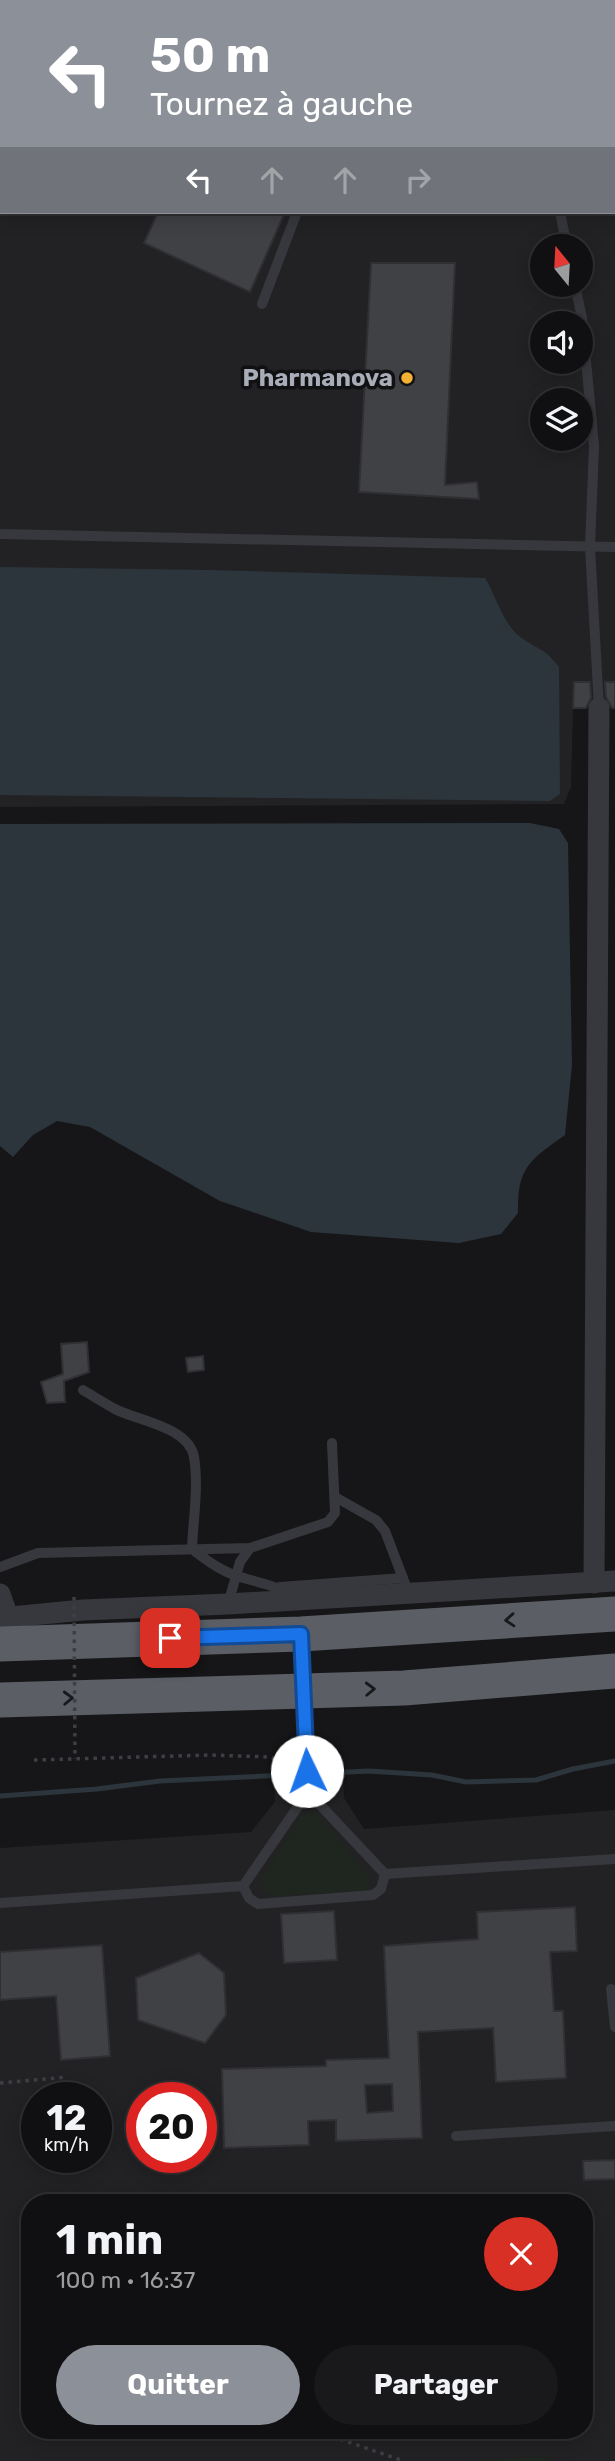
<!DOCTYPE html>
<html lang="fr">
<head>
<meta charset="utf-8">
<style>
	body { margin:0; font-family:Rubik,sans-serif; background:#19191b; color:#f1f3f6; height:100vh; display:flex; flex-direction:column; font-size:26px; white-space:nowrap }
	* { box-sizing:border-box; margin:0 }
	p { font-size:23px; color:#9c9d9f }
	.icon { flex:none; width:38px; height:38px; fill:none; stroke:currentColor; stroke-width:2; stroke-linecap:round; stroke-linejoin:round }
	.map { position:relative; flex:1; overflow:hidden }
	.side { position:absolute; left:21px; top:2194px; width:572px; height:245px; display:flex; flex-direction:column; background:#101012; border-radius:28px; box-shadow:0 4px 18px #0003,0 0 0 2px #303032 }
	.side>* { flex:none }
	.guide { position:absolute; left:0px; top:0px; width:616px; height:214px; box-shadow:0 4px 18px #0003,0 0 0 2px #303032; background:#8c9099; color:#fff; overflow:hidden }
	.needle { width:46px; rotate:342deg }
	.fabs { position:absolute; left:530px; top:234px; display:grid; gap:14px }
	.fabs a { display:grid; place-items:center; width:63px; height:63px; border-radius:50%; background:#101012; box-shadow:0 4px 18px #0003,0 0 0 2px #303032; font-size:35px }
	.speed { position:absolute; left:21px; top:2082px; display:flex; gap:14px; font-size:35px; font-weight:700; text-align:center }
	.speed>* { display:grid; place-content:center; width:91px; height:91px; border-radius:50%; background:#101012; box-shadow:0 4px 18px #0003,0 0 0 2px #303032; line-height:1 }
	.speed small { font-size:18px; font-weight:400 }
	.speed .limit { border:10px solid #d22; background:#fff; color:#111 }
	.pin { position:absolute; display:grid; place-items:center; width:60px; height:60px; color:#fff; margin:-30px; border-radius:14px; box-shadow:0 4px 10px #0006 }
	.me { position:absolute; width:77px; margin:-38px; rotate:357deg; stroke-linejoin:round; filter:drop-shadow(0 0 5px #0008) }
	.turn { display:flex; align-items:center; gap:24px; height:147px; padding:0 35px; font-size:32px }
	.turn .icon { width:91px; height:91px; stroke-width:2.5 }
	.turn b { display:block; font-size:49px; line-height:60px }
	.lanes { display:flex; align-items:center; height:66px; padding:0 35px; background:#0003; justify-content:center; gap:35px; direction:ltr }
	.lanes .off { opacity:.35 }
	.round { display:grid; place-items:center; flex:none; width:74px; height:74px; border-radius:37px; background:#19191b }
	.summary { display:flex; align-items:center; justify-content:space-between; height:119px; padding:0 35px }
	h1 { font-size:42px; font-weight:700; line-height:52px }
	.primary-button { display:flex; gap:14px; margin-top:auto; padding:14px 35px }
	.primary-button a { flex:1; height:80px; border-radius:42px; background:#8c9099; color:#fff; font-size:28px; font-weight:700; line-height:80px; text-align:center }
	.primary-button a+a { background:#19191b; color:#f1f3f6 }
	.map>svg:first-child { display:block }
</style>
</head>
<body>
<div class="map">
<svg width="615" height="2461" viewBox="0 0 615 2461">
	<rect width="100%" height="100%" fill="#161618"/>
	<g fill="#222225" fill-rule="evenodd">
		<path d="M0,0h615v708h-42l-2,79 -7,17 -564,3zM2,2h612v210h-612zM542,247h39v38h-39zM542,324h39v38h-39zM542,401h39v38h-39z"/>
		<path d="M343,1769l1,29 20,31 251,-19v651h-615v-613l251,-16 24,-30 -2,-29zM37,2098h59v60h-59zM142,2098h59v60h-59zM30,2203h554v228h-554z"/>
	</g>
	<g fill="#1e261f">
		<path d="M310,1811l5,1 6,5 49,61 -1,8 -5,5 -93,5 -8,-5 -2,-11 40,-63z"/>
		<path d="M547,2456l1,5h-74z"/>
	</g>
	<g fill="#2c353c">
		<path d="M0,567l209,3 276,8c11,18 18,45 34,58 18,14 24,10 40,31l1,127 -10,7 -550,-6z"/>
		<path d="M530,823l29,6 9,14 4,222 -7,70c-35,25 -48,32 -47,78l-17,21 -42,9 -148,-11 -91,-31 -130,-74 -33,-6 -24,14 -20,22 -13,-11v-322z"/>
	</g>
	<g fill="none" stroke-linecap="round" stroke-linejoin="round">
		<path stroke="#2c353c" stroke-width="5" d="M0,1796l97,-7 63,-8 209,-10 63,4 34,7 70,-2 37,-11 42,-8"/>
	</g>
	<g fill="#404145" stroke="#303034" stroke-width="2" fill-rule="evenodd">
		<path d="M158,212h127l-35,80 -106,-49z"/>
		<path d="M371,263h84l-10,222 32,-3 2,17 -120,-7z"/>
		<path d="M574,682h16l1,16 -5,10h-13z"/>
		<path d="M605,682h10v26h-3l-6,-11z"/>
		<path d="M87,1342l2,30 -25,9 1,21 -18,1 -6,-21 22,-8 -2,-30z"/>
		<path d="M203,1356l1,14 -16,2 -2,-14z"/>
		<path d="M315,1765h8l1,15h-9z"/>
		<path d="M575,1907l2,44 -27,1 4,59h9l3,67 -70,4 -3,-54 -75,4 4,106 -86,3v-21l-28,1 1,24 -85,3 -2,-79 104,-3v-6l63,-2 -5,-112 94,-7 -1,-27zM392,2084l1,27 -26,2 -2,-28z"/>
		<path d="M334,1911l3,49 -53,3 -3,-49z"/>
		<path d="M102,1945l8,111 -49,4 -5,-64 -56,4v-48z"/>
		<path d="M199,1953l25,20 2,42 -21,28 -67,-23 -2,-42z"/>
		<path d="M615,2160v19l-31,1 -1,-19z"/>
	</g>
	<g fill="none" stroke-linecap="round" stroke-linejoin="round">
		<g stroke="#3d3f44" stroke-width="3.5" stroke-dasharray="3.5 5" stroke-linecap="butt">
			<path d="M34,1760l176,-5 60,2 23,8"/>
			<path d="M0,2083l67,-6"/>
			<path d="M316,2431l88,30"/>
		</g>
		<g stroke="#37383d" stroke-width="10">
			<path d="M129,0l2,2"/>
			<path d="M519,0v2"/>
			<path d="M560,212l7,35"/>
			<path d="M575,285l7,33 12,128 -4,101 9,161"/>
			<path d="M262,304l35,-92"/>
			<path d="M0,534l615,13"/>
			<path d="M83,1390c10,6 21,13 32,19 23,12 74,18 79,48 5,30 -1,63 -2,92 13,10 26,20 42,26 21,7 42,10 62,21"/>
			<path d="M335,1497l41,23 9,11 24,63"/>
			<path d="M0,1567l38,-14 212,-5 78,-26 7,-9 -3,-70"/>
			<path d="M280,1587l123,-9"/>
			<path d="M228,1604l12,-42 10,-14"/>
			<path d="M308,1792l77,82"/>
			<path d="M385,1874l230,-15"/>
			<path d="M243,1886l6,12 9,6 115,-9 8,-6 4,-15"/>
			<path d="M0,1903l243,-17 65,-94 -7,-153"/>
			<path d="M611,1989l4,38"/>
			<path d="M456,2136l159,-10"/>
		</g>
		<g stroke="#37383d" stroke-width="21">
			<path d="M594,1583l5,-875"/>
			<path d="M0,1594l8,23"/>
			<path d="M0,1618l83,-8 145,-6 387,-23"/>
		</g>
		<g stroke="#5b5e65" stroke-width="35">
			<path d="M0,1644l301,-10 314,-20"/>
			<path d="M0,1700l404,-12 211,-17"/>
		</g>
		<path stroke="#3d3f44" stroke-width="3.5" stroke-dasharray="3.5 5" stroke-linecap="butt" d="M74,1597l1,162"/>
	</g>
	<defs><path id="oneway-chevron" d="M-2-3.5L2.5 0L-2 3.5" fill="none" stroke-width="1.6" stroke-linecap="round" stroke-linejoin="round" transform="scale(1.75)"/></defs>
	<g stroke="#18191b">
		<use href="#oneway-chevron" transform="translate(510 1620) rotate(176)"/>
		<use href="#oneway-chevron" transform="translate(370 1689) rotate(-2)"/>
		<use href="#oneway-chevron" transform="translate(68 1698) rotate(-2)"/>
	</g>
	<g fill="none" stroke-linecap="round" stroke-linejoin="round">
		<g stroke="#114b97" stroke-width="18">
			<path id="route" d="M170,1638l131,-4 6,137"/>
		</g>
		<use href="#route" stroke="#1a73e8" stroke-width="12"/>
	</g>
	<circle fill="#f2b134" stroke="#111113" stroke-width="2.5" cx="407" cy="378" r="7"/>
	<g text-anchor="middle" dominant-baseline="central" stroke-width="7" stroke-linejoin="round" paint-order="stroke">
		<g font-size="24" font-weight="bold" fill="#a8adb8" stroke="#111113" text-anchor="end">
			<text x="393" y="378">Pharmanova</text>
		</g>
	</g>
</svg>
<div class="fabs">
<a><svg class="needle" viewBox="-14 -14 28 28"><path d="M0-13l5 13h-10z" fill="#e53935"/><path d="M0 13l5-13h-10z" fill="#9c9d9f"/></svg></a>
<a><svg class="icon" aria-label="sound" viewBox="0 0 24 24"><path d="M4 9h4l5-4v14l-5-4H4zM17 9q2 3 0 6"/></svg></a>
<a><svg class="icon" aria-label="layers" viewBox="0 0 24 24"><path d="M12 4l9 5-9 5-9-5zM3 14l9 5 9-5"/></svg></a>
</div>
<div class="speed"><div>12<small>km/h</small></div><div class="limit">20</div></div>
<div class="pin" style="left:170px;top:1638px;background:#d93025"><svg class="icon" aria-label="arrive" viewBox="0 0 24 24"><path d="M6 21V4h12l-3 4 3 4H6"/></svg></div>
<svg class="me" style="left:307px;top:1771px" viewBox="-20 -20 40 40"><circle r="19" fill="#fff"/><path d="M0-13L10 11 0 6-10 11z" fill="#1a73e8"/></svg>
<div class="guide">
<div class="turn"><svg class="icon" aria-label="left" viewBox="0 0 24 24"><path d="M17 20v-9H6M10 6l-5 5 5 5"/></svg><div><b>50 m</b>Tournez à gauche</div></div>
<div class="lanes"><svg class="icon" aria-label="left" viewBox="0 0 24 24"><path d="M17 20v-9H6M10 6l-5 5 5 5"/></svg><svg class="icon off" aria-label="ahead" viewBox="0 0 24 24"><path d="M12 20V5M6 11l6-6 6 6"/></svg><svg class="icon off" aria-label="ahead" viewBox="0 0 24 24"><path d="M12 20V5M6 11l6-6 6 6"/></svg><svg class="icon off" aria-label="right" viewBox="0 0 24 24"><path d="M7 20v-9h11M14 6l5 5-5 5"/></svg></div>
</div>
<section class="side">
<div class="summary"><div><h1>1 min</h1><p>100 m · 16:37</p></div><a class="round" style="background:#d93025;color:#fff"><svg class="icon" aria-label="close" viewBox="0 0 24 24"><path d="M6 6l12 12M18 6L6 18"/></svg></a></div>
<div class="primary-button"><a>Quitter</a><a>Partager</a></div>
</section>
</div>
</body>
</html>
